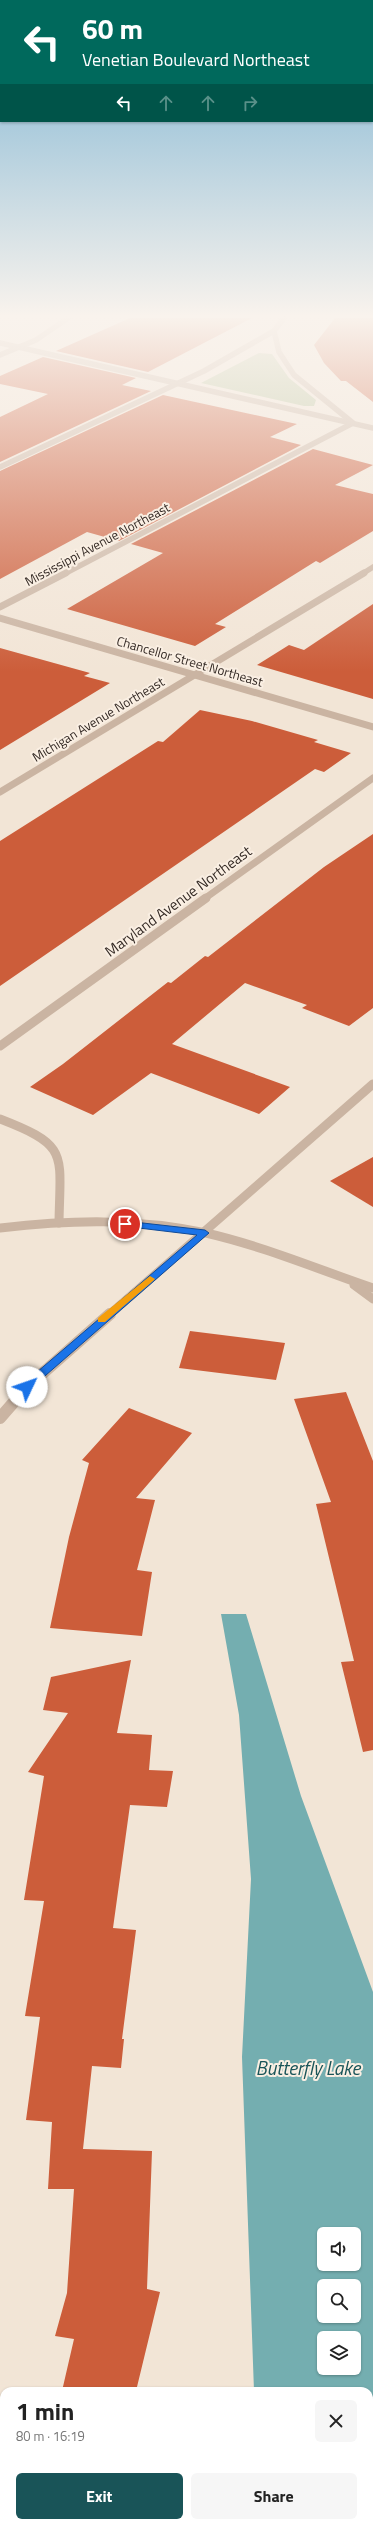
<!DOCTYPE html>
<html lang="en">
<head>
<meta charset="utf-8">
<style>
	body { margin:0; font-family:"Titillium Web",sans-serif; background:#f6f6f6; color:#222; height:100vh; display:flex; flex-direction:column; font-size:15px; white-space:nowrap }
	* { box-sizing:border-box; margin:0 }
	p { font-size:13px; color:#767676 }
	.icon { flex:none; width:22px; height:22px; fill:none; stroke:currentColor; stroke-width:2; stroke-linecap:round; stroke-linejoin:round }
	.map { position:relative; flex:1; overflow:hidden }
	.sheet { position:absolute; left:0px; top:2387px; width:373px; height:140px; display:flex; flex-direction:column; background:#fff; border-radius:12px 12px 0 0; box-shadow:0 1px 3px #0004 }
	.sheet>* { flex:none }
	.top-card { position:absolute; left:0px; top:0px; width:373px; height:122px; box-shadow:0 1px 3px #0004; background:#00695c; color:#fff; overflow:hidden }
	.buttons { position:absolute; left:317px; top:2227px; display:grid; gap:8px }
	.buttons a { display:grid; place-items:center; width:44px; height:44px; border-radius:6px; background:#fff; box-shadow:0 1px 3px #0004; font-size:20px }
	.pin { position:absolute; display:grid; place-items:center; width:34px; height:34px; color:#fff; margin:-17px; border:2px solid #fff; border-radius:50%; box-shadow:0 1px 4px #0007 }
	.me { position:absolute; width:44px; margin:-22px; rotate:48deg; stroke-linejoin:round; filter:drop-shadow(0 0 3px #0008) }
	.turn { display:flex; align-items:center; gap:14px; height:84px; padding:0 16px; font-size:18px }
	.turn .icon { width:52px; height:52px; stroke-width:2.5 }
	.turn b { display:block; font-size:28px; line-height:34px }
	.lanes { display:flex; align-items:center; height:38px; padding:0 16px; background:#0003; justify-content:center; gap:20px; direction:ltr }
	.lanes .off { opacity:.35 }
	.round { display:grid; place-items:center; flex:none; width:42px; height:42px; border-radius:6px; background:#f6f6f6 }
	.overview { display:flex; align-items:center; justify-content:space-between; height:68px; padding:0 16px }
	h1 { font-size:24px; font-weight:700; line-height:30px }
	.cta { display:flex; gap:8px; margin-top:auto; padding:8px 16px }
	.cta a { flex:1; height:46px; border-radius:6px; background:#195458; color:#fff; font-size:16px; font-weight:700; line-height:46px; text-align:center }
	.cta a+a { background:#f6f6f6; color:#222 }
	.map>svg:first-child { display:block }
</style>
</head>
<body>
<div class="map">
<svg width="373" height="2527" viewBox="0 0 373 2527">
	<rect width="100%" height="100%" fill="#f2e5d6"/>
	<path fill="#b3c196" d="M259,353l13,1 17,24 27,22 -2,6h-10l-103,-23z"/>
	<path fill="#74aeb0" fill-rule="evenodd" d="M221,1614h25l55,182 72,196v535h-98l-1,-4h95v-132h-115l-12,-334 9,-178 -12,-164zM324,2234h30v30h-30zM324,2286h30v30h-30zM324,2338h30v30h-30z"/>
	<g fill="#cc5d3a">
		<path d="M130,318h122l-104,54 -92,-21z"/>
		<path d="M335,318h38v84l-27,-21h-5l-17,-18 -10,-18z"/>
		<path d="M43,357l93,21 -14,7 29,6 -151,71v-45l48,-23 -48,-10v-8z"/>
		<path d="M163,395l134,29 -27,13 31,8 -182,96 -32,-9 -87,47v-108z"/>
		<path d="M313,449l60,16 -38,20 38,9v37l-53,32 -4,-2 -101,63 11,3 -31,19 -128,-37 96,-56 -32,-9z"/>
		<path d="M373,604v95l-116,-34 32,-20 15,5z"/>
		<path d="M0,648l90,25 -6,3 26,7 -110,67z"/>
		<path d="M200,710l52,11 66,19 -4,2 37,11 -27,19 -9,-3 -315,217v-145l158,-100 5,1z"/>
		<path d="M373,834v174l-24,18 -47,-18 5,-3 -62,-22 -73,61 118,43 -31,27 -108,-41 -58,42 -63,-28 33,-23 105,-82 3,1 34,-27 3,1 116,-90z"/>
		<path d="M373,1157v50l-43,-26z"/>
		<path d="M190,1331l95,12 -9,37 -97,-12z"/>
		<path d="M346,1392l27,69v289l-10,2 -22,-90 13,-1 -38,-157 15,-2 -37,-103z"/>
		<path d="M129,1408l63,25 -56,65 19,2 -18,70 15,2 -10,64 -92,-8 19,-91 20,-74 -7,-3z"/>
		<path d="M131,1660l-14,73 35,2 -3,35 24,1 -6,36 -37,-2 -17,123 23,2 -14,109h2l-3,29 -29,-2 -9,83 69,2 -5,138 13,3 -24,99h-74l12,-52 -19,-3 12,-43 7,-104h-26l4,-67 -26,-2 14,-103 -15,-1 19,-115 -20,-1 20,-124 -16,-4 40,-59 -25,-3 8,-33z"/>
	</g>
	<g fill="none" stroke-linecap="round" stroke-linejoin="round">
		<g stroke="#cab4a2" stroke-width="5.5">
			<path d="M0,343l373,85"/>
			<path d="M0,355l36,-15 32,-22"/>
			<path d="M0,467l204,-96 70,-40 10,-13"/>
			<path d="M64,574l289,-151 -59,-48 -15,-23 -5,-21"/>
			<path d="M362,574l11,-7"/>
		</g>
		<g stroke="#cab4a2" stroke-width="7">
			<path d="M0,607l66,-34"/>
			<path d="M0,618l373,109"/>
			<path d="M0,792l364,-219"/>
			<path d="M204,899l169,-121"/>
		</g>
		<g stroke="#cab4a2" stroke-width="9">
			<path d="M0,1046l206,-148"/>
			<path d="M0,1119c70,27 60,34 59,104"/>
			<path d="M0,1228c69,-8 138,-10 206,5 57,13 111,36 167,55"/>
			<path d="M354,1285l19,14"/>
			<path d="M109,1315l264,-231"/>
		</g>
		<path stroke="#cab4a2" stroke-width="12" d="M0,1418l27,-31 83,-73"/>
	</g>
	<linearGradient id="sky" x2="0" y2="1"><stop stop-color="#79b2d2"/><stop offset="0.47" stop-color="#f9f3ed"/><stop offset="1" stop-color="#f9f3ed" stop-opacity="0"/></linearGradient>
	<rect width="373" height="672" fill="url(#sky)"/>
	<path fill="#1a73e8" stroke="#114b97" d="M125,1221l80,9 4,3 -179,156h-7v-5l174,-149 -75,-9v-4z"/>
	<path fill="#f59e0b" d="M150,1276l5,3 -2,2 -48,41h-7v-4z"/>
	<g text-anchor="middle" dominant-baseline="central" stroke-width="4" stroke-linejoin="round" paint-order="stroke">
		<g font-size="13" fill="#342a25" stroke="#faefe3">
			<text transform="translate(97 544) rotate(-28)">Mississippi Avenue Northeast</text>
			<text transform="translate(190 661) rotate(16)">Chancellor Street Northeast</text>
			<text transform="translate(98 719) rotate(-31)">Michigan Avenue Northeast</text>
		</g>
		<g font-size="15" fill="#342a25" stroke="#faefe3">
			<text transform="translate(178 901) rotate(-36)">Maryland Avenue Northeast</text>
		</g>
		<g font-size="19" font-style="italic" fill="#195458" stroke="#faefe3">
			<text x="308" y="2067">Butterfly Lake</text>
		</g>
	</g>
</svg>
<div class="buttons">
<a><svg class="icon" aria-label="sound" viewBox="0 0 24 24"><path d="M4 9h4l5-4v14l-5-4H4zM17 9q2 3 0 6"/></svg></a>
<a><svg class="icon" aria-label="search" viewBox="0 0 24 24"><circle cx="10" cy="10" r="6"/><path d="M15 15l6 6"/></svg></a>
<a><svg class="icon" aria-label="layers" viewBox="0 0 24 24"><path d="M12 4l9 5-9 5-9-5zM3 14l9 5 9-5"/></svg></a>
</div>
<div class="pin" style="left:125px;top:1224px;background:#d93025"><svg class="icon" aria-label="arrive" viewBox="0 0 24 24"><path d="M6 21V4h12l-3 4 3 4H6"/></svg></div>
<svg class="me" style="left:27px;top:1387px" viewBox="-20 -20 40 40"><circle r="19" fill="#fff"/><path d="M0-13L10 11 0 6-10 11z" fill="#1a73e8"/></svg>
<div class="top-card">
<div class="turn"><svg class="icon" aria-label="left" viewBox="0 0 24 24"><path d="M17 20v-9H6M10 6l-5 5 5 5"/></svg><div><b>60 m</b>Venetian Boulevard Northeast</div></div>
<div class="lanes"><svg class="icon" aria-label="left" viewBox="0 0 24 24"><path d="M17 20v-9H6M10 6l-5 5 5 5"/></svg><svg class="icon off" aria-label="ahead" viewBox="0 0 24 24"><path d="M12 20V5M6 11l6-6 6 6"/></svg><svg class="icon off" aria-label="ahead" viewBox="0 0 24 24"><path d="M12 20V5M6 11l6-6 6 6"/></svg><svg class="icon off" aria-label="right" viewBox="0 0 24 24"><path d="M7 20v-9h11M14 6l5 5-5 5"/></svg></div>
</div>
<section class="sheet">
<div class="overview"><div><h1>1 min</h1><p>80 m · 16:19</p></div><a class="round"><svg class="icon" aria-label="close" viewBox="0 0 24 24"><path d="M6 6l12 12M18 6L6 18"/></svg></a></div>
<div class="cta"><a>Exit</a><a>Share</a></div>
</section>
</div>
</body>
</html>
